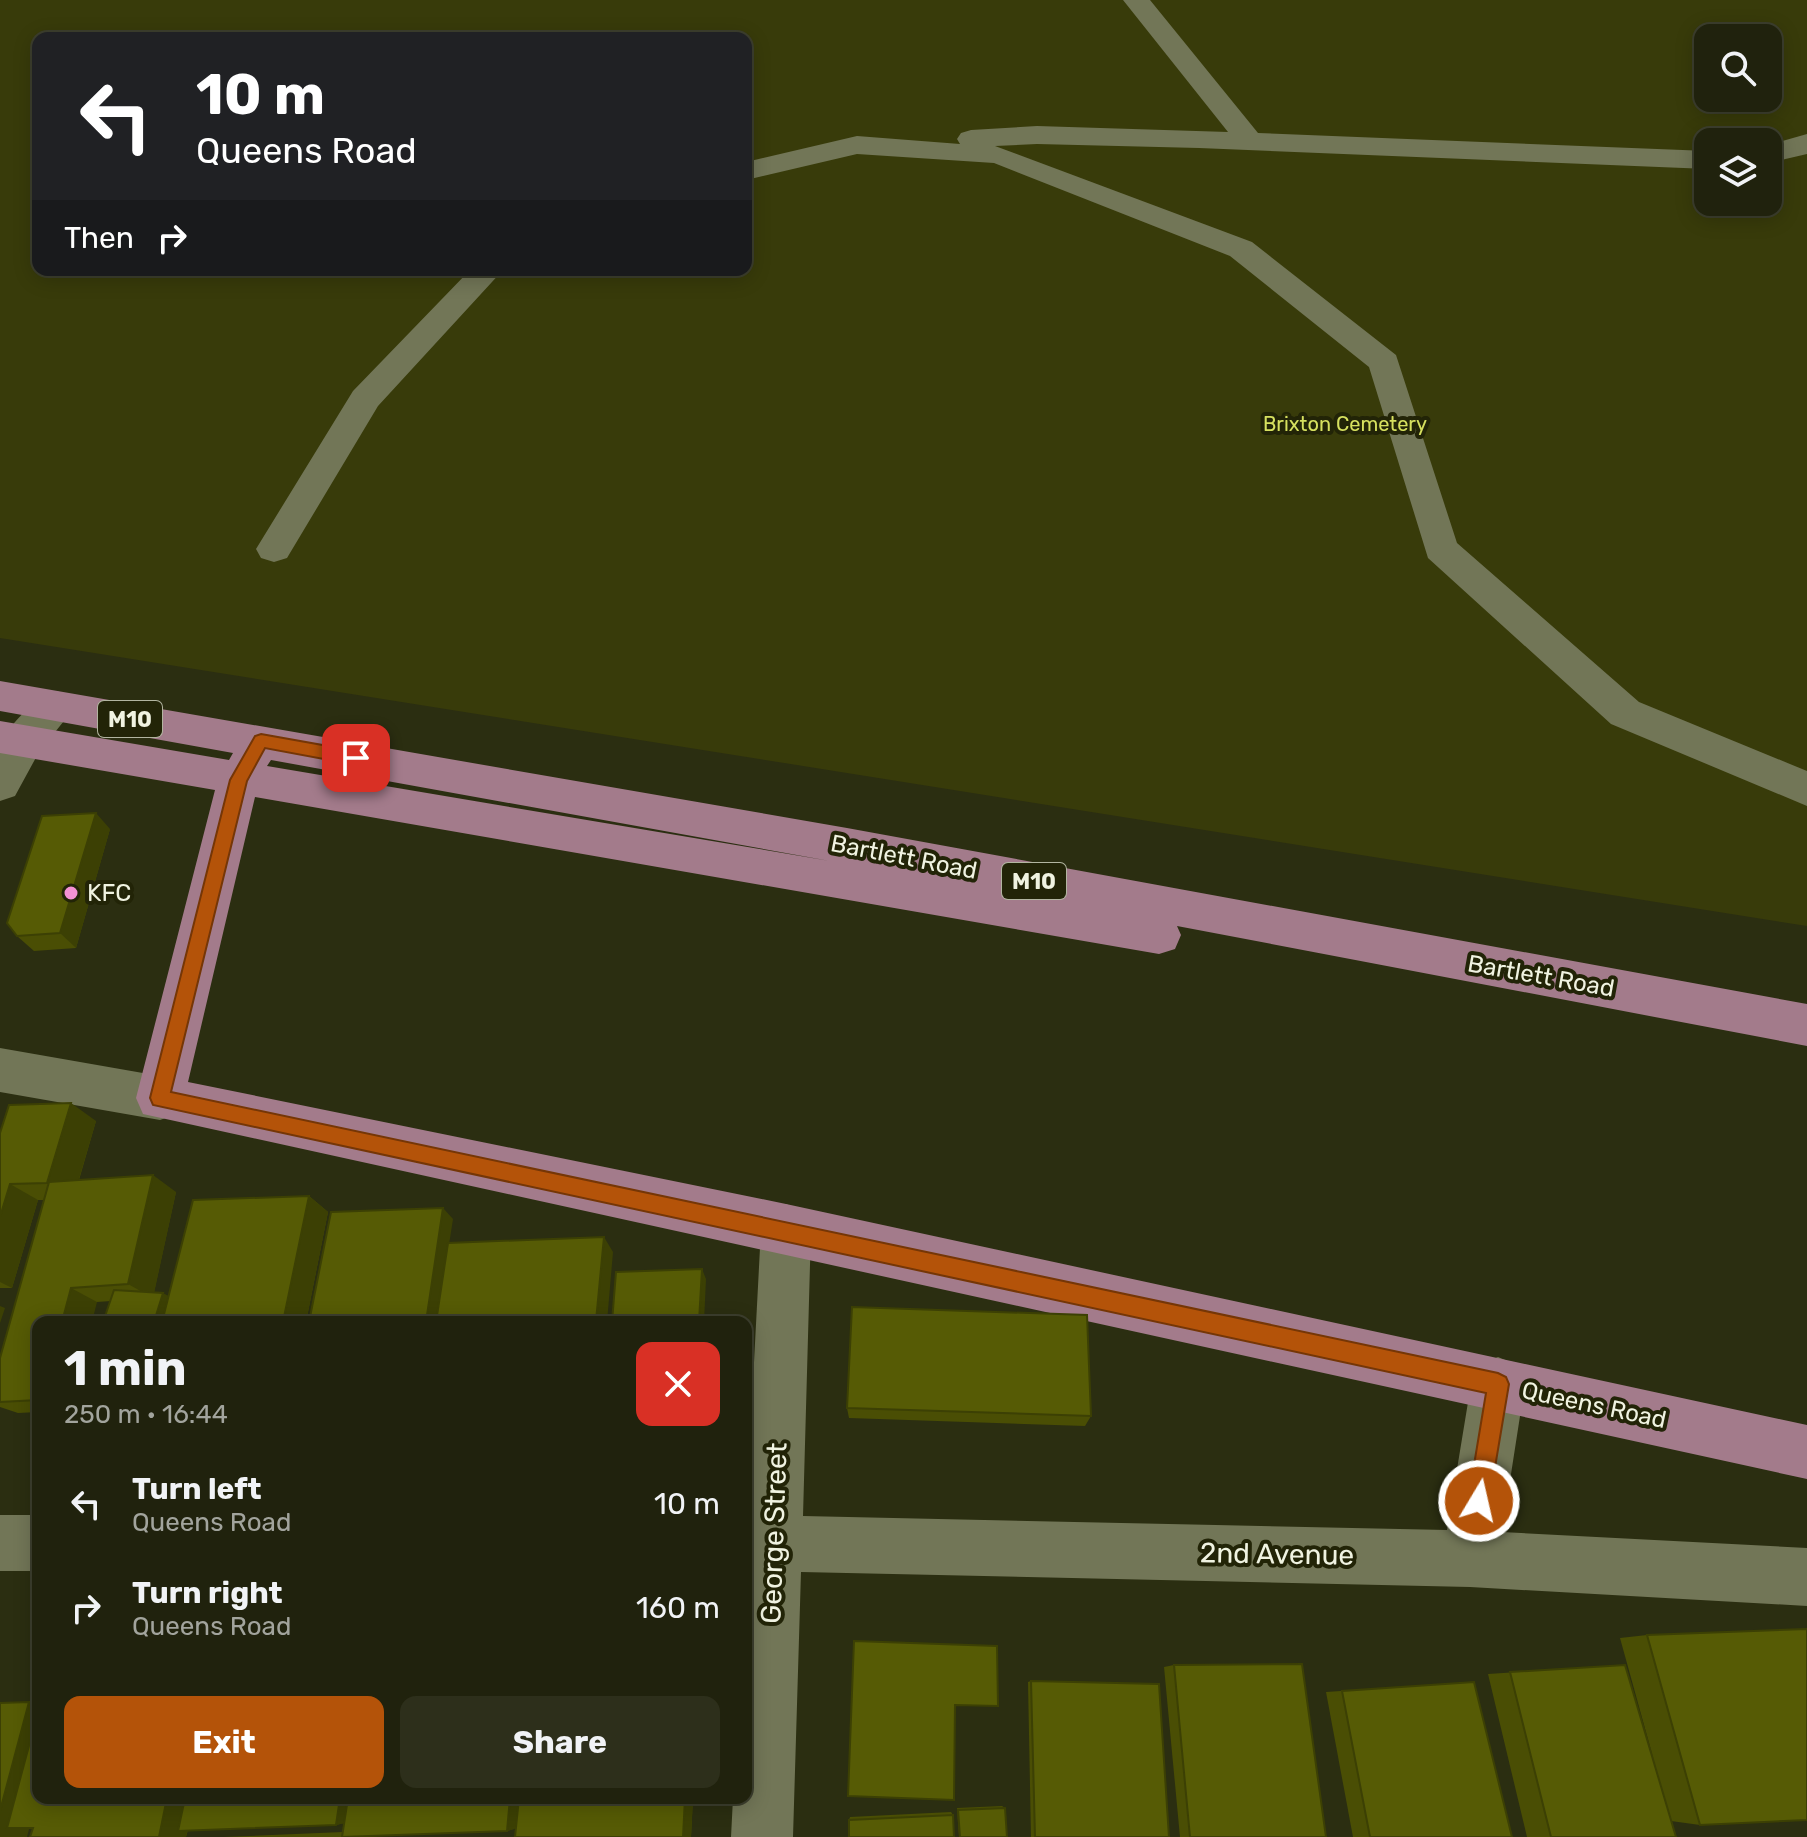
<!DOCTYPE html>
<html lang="en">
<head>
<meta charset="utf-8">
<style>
	body { margin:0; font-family:Rubik,sans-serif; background:#2d2f1b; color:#f1f3f6; height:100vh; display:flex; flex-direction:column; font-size:30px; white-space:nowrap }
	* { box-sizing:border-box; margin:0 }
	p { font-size:26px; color:#a2a49d }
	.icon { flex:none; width:44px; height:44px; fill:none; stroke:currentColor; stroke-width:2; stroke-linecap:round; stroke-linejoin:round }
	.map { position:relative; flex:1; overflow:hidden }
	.panel { position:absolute; left:32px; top:1316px; width:720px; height:488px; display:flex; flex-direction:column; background:#20220d; border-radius:16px; box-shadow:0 4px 20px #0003,0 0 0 2px #3d3f2e }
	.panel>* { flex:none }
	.top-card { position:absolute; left:32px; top:32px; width:720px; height:244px; border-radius:16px; box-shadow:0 4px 20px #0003,0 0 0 2px #3d3f2e; background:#202124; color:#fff; overflow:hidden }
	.controls { position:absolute; left:1694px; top:24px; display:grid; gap:16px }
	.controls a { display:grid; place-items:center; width:88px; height:88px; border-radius:16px; background:#20220d; box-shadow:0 4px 20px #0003,0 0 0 2px #3d3f2e; font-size:40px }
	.pin { position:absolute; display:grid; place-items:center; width:68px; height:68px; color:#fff; margin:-34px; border-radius:16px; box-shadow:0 4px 12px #0006 }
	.me { position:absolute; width:88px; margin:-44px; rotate:9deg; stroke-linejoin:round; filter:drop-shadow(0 0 6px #0008) }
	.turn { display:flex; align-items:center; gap:28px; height:168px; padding:0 32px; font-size:36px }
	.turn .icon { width:104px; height:104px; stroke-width:2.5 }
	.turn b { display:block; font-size:56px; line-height:68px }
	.then { display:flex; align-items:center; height:76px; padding:0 32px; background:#0003; gap:16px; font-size:30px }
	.round { display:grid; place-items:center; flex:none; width:84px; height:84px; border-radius:16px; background:#2d2f1b }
	.overview { display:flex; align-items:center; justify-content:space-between; height:136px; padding:0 32px }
	h1 { font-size:48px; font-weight:700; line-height:60px }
	.action { display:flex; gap:16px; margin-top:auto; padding:16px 32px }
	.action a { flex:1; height:92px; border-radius:16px; background:#b45309; color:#fff; font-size:32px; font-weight:700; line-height:92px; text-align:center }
	.action a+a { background:#2d2f1b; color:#f1f3f6 }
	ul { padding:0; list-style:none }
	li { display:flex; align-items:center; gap:24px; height:104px; padding:0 32px }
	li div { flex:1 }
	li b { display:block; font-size:30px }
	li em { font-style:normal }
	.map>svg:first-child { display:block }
</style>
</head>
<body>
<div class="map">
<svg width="1807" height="1837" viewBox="0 0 1807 1837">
	<rect width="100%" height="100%" fill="#2b2e11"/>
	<path fill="#383b0a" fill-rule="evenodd" d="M0,0h1807v926l-1807,-288zM38,38h708v232h-708zM1708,38h60v60h-60zM1708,142h60v60h-60z"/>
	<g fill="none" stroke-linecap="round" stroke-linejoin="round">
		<g fill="#727657" fill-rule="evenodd">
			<path d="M1123,0h27l108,133 450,18v18l-509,-21 -162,-4 -42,2 257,96 144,113 61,188 182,159 168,69v35l-196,-82 -183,-166 -59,-191 -139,-111 -236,-93 -137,-9 -111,26v-18l111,-26 103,8 -3,-5 4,-6 10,-3 66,-4 191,6z"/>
			<path d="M1807,134v20l-39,9v-18z"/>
			<path d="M470,270h33l-125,136 -91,152 -13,4 -13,-4 -5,-9 97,-158z"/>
			<path d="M56,691l14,4 6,11 -37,46 -24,44 -15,5c0,-16 0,-36 0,-52 5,-22 36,-52 56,-58z"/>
			<path d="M0,1048l160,28 17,6 7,16 -7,16 -17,6 -160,-28z"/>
			<path d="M786,1204l18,8 7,17 -8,287 644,14 24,-146 8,-19 19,-8 19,8 8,19 -23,148 305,16v58l-337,-19 -669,-15 -8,265h-62l2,-39h13v-283l15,-286 7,-17z"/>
			<rect x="0" y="1515" width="38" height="56"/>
		</g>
		<path fill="#a37b8b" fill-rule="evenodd" d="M0,681l847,147 960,176v42l-630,-120 4,9 -6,14 -16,5 -904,-157 -67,285 598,122 1021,221v54l-1664,-365 -7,-16 79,-308 -215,-37v-32l229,39 4,-7 -233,-42zM271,760l559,101 -563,-95z"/>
	</g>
	<g fill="#4a4e04">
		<path d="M110,829l-34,119 -42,3 -17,-15z"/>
		<path d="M96,1121l-17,59 97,12 -22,100 14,4 141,-100 19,16 -22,110h-203l8,-21 -14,1 -59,20v90l-20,1 -18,-6v-49l44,-158h-6l-26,88h-12v-155z"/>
		<path d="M847,1408l244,8 -6,10 -236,-8z"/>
		<path d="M1647,1635l53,190 -29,-4 5,16h-149l-39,-163 137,-9 29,96 -34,-123z"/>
		<path d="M1174,1665l152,172h-146l-16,-170z"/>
		<path d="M1031,1681l138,156h-138l-3,-155z"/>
		<path d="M1474,1682l38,155h-159l-27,-145z"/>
		<path d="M38,1702v96h655l-2,39 -175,-9 -9,3 -153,6h-131l120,-5 1,-9 -8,2 -148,5 -2,7h-156l3,-9 -33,-125z"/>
		<path d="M1002,1806l3,2 2,29h-48l-2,-29z"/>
		<path d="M951,1812l2,3 -104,5 1,-3z"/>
	</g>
	<g fill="#3c4004">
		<path d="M96,813l14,16 -34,119 -16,-15z"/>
		<path d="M71,1103l25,18 -23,78 -26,-16z"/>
		<path d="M153,1175l23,17 -23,106 -25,-14z"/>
		<path d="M10,1184l28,16 -26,88 -12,-6v-65z"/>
		<path d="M309,1196l19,16 -22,110h-23z"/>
		<path d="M443,1208l10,11 -16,103h-11z"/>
		<path d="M604,1237l9,15 -6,70h-10l-1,-1z"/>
		<path d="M702,1269l4,10 -2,43h-5z"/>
		<path d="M71,1288l26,14 -5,20h-30z"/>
		<path d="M163,1293l16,9 -6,20h-19z"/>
		<path d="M0,1306l5,2 -5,15z"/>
		<path d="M29,1702h9v92l-11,43h-27v-26z"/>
		<path d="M167,1798h27l-8,39h-27z"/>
		<path d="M340,1798h21l-3,22 -22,5z"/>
		<path d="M510,1798h15l-3,29 -15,4z"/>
		<path d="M685,1798h8l-2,39h-8z"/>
	</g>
	<g fill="#565b05" stroke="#3c4004" stroke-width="2">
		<path d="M96,813l-36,120 -43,3 -10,-13 35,-107z"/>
		<path d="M71,1103l-24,80 -37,1 -10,33v-84l9,-28z"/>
		<path d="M153,1175l-25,109 -57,4 -9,34h-24v78l-38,2v-44l49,-176z"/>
		<path d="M309,1196l-26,126h-121l31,-122z"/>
		<path d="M443,1208l-17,114h-117l22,-110z"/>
		<path d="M604,1237l-8,84 -160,1 12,-79z"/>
		<path d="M702,1269l-3,53h-87l4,-50z"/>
		<path d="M114,1290l49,3 -9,29h-51z"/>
		<path d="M852,1307l235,8 4,101 -244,-8z"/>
		<path d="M1807,1629v191l-107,5 -53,-190z"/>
		<path d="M854,1641l143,5 1,60 -43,-1 -1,95 -106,-4z"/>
		<path d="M1302,1664l24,173h-136l-16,-172z"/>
		<path d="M1625,1665l51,172h-125l-41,-165z"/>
		<path d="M1031,1681l128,3 10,153h-134z"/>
		<path d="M1474,1682l38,155h-142l-28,-146z"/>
		<path d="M29,1702l-29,109v-108z"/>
		<path d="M38,1712v86h129l-8,39h-129l3,-9h-26z"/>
		<path d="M185,1798h155l-4,27 -158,6z"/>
		<path d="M348,1798h162l-3,33 -165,6z"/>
		<path d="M519,1798h166l-2,39h-168z"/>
		<path d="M1005,1808l2,29h-47l-2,-27z"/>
		<path d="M953,1815l1,22h-105v-17z"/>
	</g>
	<path fill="#b45309" stroke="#753606" stroke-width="2" d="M261,734l95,17 8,7 -8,7 -91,-17 -18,33 -76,311 1327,281 8,4 3,7 -21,125 -9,3 -8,-3 -3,-8 18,-108 -1333,-288 -3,-7 80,-318 25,-44z"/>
	<circle fill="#f491d4" stroke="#222407" stroke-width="3" cx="71" cy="893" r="8"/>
	<g text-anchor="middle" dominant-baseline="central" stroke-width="8" stroke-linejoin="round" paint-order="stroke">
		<g font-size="20" fill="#d6e05f" stroke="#222407">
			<text x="1345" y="424">Brixton Cemetery</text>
		</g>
		<g fill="#222407" stroke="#b2b5a0" stroke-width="2">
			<rect x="98" y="701" width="64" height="36" rx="6"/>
			<rect x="1002" y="863" width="64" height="36" rx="6"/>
		</g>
		<g font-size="22" font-weight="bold" fill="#f0f3e1">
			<text x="130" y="719">M10</text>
			<text x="1034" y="881">M10</text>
		</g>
		<g font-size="24" fill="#f0f3e1" stroke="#222407">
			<text transform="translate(904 857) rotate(11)">Bartlett Road</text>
			<text transform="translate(1541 976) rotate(10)">Bartlett Road</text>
			<text transform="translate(1594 1405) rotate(12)">Queens Road</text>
		</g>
		<g font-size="24" fill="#f0f3e1" stroke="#222407" text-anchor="start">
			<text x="87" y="893">KFC</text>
		</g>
		<g font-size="28" fill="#f0f3e1" stroke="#222407">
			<text transform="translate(774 1533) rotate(-88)">George Street</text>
			<text transform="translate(1277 1554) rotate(1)">2nd Avenue</text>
		</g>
	</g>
</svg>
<div class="controls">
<a><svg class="icon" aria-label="search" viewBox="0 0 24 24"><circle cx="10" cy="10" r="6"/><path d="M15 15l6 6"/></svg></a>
<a><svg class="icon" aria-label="layers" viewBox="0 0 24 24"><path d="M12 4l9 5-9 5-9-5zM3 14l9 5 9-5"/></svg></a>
</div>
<div class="pin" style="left:356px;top:758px;background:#d93025"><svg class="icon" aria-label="arrive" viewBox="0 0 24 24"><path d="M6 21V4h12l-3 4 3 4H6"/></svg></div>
<svg class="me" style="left:1479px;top:1501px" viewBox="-20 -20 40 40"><circle r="17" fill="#b45309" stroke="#fff" stroke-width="3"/><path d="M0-11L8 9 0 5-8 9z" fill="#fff"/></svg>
<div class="top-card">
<div class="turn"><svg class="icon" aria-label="left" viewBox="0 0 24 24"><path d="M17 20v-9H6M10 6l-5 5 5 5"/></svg><div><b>10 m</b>Queens Road</div></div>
<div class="then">Then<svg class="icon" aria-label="right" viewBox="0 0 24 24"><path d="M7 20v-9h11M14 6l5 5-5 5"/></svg></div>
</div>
<section class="panel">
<div class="overview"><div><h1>1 min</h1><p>250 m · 16:44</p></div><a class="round" style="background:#d93025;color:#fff"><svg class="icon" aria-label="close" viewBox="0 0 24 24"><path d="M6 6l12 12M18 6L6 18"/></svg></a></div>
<ul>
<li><svg class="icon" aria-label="left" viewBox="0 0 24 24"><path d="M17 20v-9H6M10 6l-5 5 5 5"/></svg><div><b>Turn left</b><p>Queens Road</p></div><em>10 m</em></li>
<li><svg class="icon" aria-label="right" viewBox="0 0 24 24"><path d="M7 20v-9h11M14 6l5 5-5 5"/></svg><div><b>Turn right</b><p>Queens Road</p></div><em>160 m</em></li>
</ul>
<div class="action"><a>Exit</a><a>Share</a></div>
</section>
</div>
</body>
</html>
